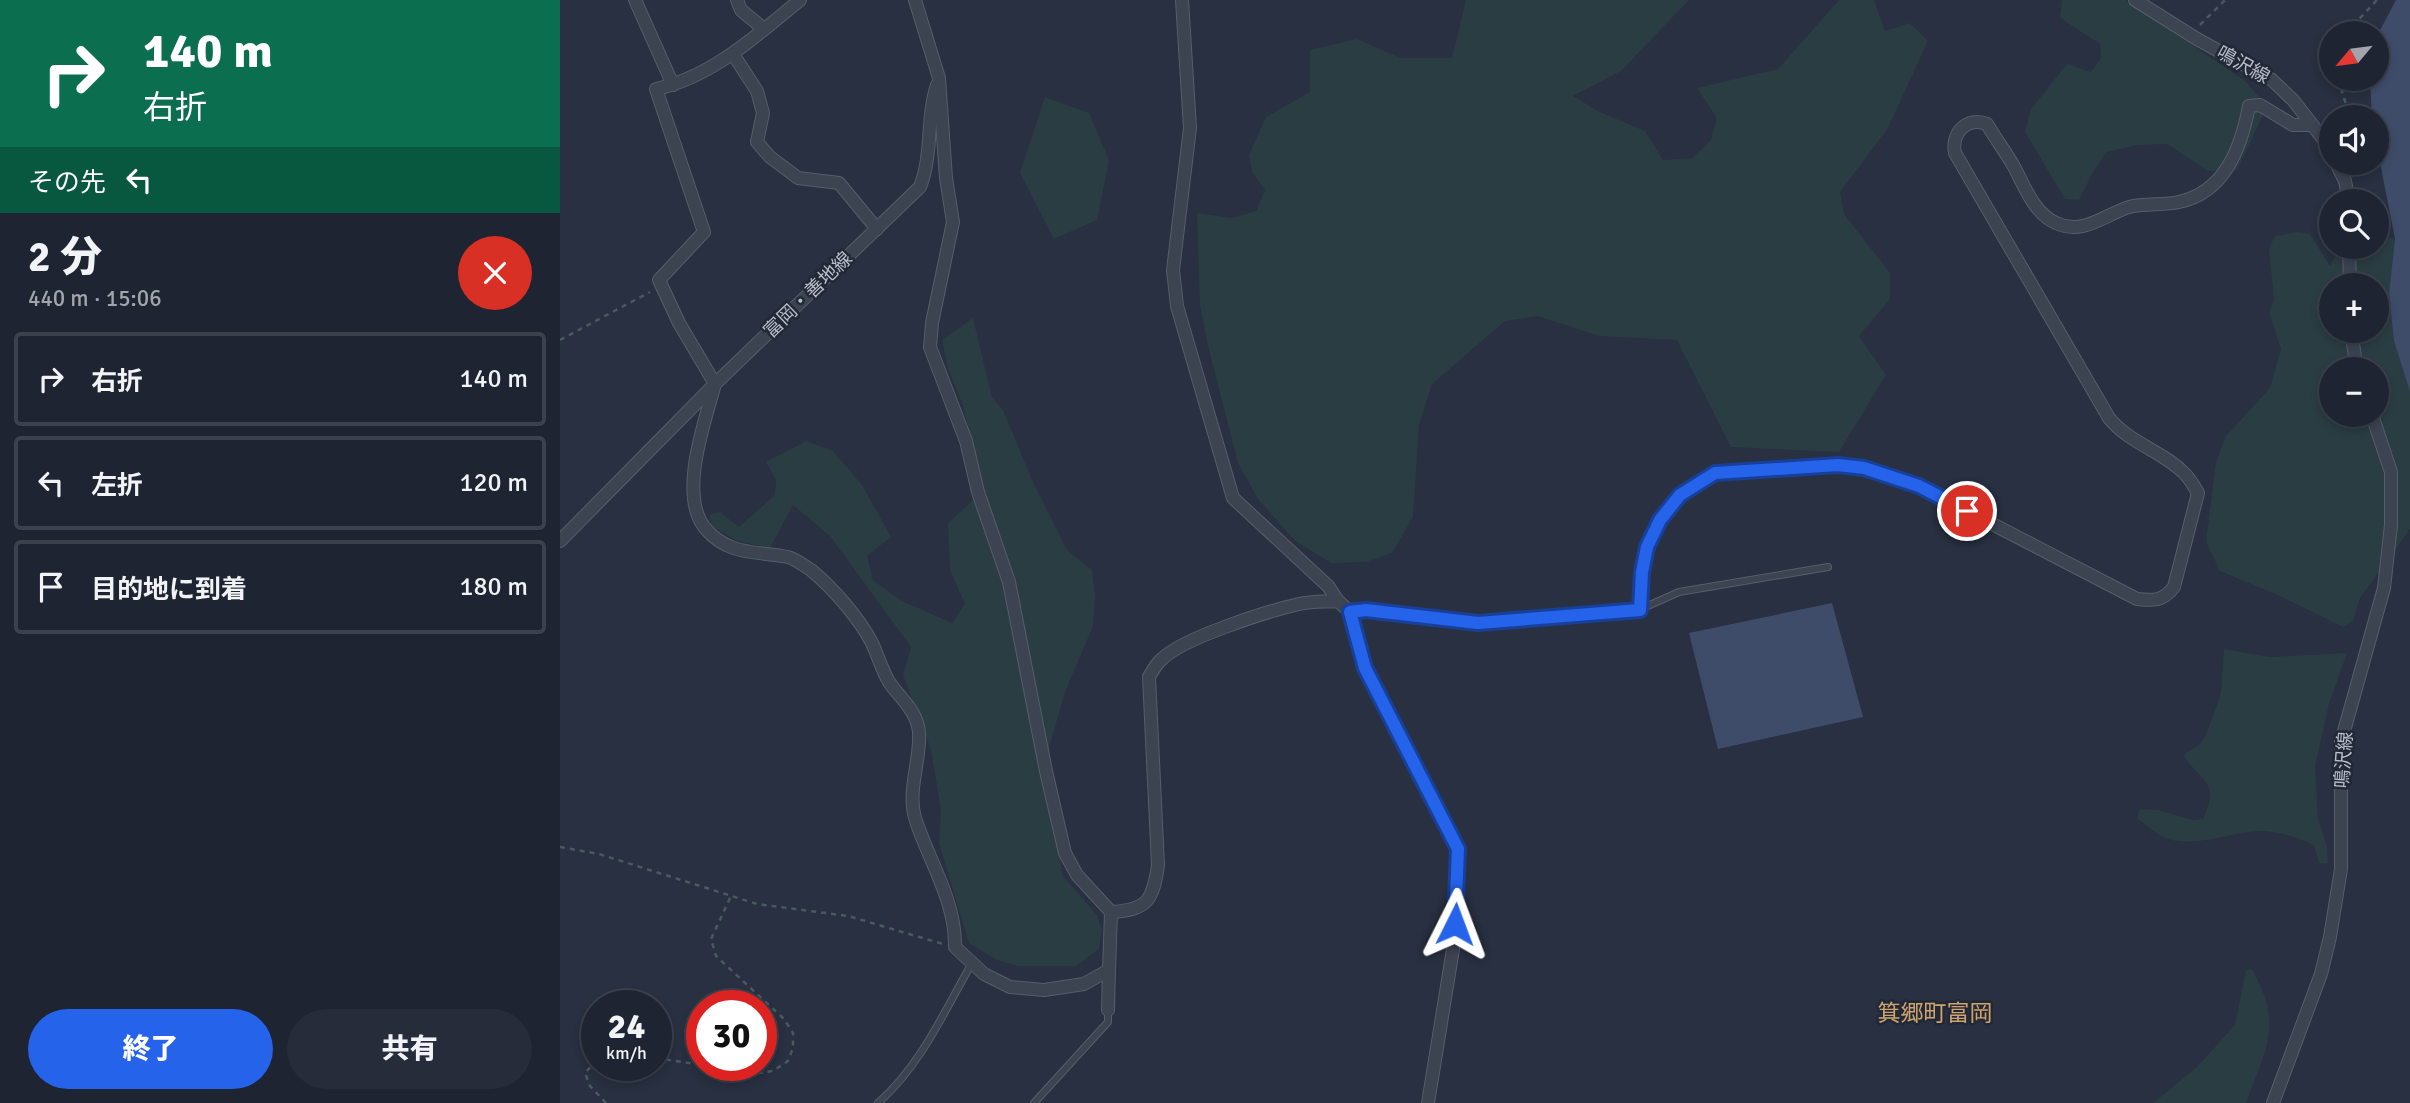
<!DOCTYPE html>
<html lang="ja">
<head>
<meta charset="utf-8">
<style>
	body { margin:0; font-family:Signika,"Noto Sans JP",sans-serif; background:#262c39; color:#f1f3f6; height:100vh; display:flex; flex-direction:column; font-size:26px; white-space:nowrap }
	* { box-sizing:border-box; margin:0 }
	p { font-size:23px; color:#a1a4ab }
	.icon { flex:none; width:38px; height:38px; fill:none; stroke:currentColor; stroke-width:2; stroke-linecap:round; stroke-linejoin:round }
	.map { position:relative; flex:1; overflow:hidden }
	.panel { display:flex; flex-direction:column; background:#1e2431; width:560px }
	.panel>* { flex:none }
	.guide { background:#0b6e4f; color:#fff; overflow:hidden }
	.needle { width:46px; rotate:241deg }
	.fabs { position:absolute; left:1759px; top:21px; display:grid; gap:14px }
	.fabs a { display:grid; place-items:center; width:70px; height:70px; border-radius:50%; background:#1e2431; box-shadow:0 4px 10px #0003,0 0 0 2px #3c414d; font-size:35px }
	.speed { position:absolute; left:21px; top:990px; display:flex; gap:14px; font-size:35px; font-weight:700; text-align:center }
	.speed>* { display:grid; place-content:center; width:91px; height:91px; border-radius:50%; background:#1e2431; box-shadow:0 4px 10px #0003,0 0 0 2px #3c414d; line-height:1 }
	.speed small { font-size:18px; font-weight:400 }
	.speed .limit { border:10px solid #d22; background:#fff; color:#111 }
	.pin { position:absolute; display:grid; place-items:center; width:60px; height:60px; color:#fff; margin:-30px; border:4px solid #fff; border-radius:50%; box-shadow:0 2px 7px #0007 }
	.me { position:absolute; width:77px; margin:-38px; rotate:3deg; stroke-linejoin:round; filter:drop-shadow(0 0 5px #0008) }
	.turn { display:flex; align-items:center; gap:24px; height:147px; padding:0 28px; font-size:32px }
	.turn .icon { width:91px; height:91px; stroke-width:2.5 }
	.turn b { display:block; font-size:49px; line-height:60px }
	.then { display:flex; align-items:center; height:66px; padding:0 28px; background:#0003; gap:14px; font-size:26px }
	.round { display:grid; place-items:center; flex:none; width:74px; height:74px; border-radius:37px; background:#262c39 }
	.overview { display:flex; align-items:center; justify-content:space-between; height:119px; padding:0 28px }
	h1 { font-size:42px; font-weight:800; line-height:52px }
	.cta { display:flex; gap:14px; margin-top:auto; padding:14px 28px }
	.cta a { flex:1; height:80px; border-radius:42px; background:#2563eb; color:#fff; font-size:28px; font-weight:800; line-height:80px; text-align:center }
	.cta a+a { background:#262c39; color:#f1f3f6 }
	ul { padding:0; list-style:none }
	li { display:flex; align-items:center; gap:21px; height:94px; margin:0 14px 10px; padding:0 14px; border:4px solid #3c414d; border-radius:7px }
	li div { flex:1 }
	li b { display:block; font-size:26px }
	li em { font-style:normal }
	main { display:flex; flex:1; min-height:0 }
	.map>svg:first-child { display:block }
</style>
</head>
<body>
<main>
<section class="panel">
<div class="guide">
<div class="turn"><svg class="icon" aria-label="right" viewBox="0 0 24 24"><path d="M7 20v-9h11M14 6l5 5-5 5"/></svg><div><b>140 m</b>右折</div></div>
<div class="then">その先<svg class="icon" aria-label="left" viewBox="0 0 24 24"><path d="M17 20v-9H6M10 6l-5 5 5 5"/></svg></div>
</div>
<div class="overview"><div><h1>2 分</h1><p>440 m · 15:06</p></div><a class="round" style="background:#d93025;color:#fff"><svg class="icon" aria-label="close" viewBox="0 0 24 24"><path d="M6 6l12 12M18 6L6 18"/></svg></a></div>
<ul>
<li><svg class="icon" aria-label="right" viewBox="0 0 24 24"><path d="M7 20v-9h11M14 6l5 5-5 5"/></svg><div><b>右折</b></div><em>140 m</em></li>
<li><svg class="icon" aria-label="left" viewBox="0 0 24 24"><path d="M17 20v-9H6M10 6l-5 5 5 5"/></svg><div><b>左折</b></div><em>120 m</em></li>
<li><svg class="icon" aria-label="arrive" viewBox="0 0 24 24"><path d="M6 21V4h12l-3 4 3 4H6"/></svg><div><b>目的地に到着</b></div><em>180 m</em></li>
</ul>
<div class="cta"><a>終了</a><a>共有</a></div>
</section>
<div class="map">
<svg width="1850" height="1103" viewBox="0 0 1850 1103">
	<rect width="100%" height="100%" fill="#283041"/>
	<g fill="#2a3d42" fill-rule="evenodd">
		<path d="M906,0h223l-68,71 -48,25 25,15 47,20 18,29 30,-2 18,-18 6,-22 -20,-30 81,-19 61,-69h35l11,31 25,-8 18,18 -40,87 -48,64 4,22 46,59v26l-31,37 27,39 -47,77 -108,-5 -54,-107 -78,-4 -61,-20 -33,5 -73,63 -13,41 -6,92 -21,36 -26,9 -35,1 -37,-23 -36,-41 -20,-36 -29,-113 -9,-45 -3,-92 35,5 24,-7 9,-21 -13,-18 -3,-17 17,-38 44,-25v-42l47,-11 44,19h51z"/>
		<path d="M1502,0h64l119,81 16,18 4,12 -28,59 -29,1 -41,-27 -30,1 -31,7 -14,22 -13,26 -14,-1 -40,-67 6,-23 36,-45 24,8 10,-14 -1,-14 -40,-26z"/>
		<path d="M485,97l44,16 20,47 -12,60 -43,19 -34,-66z"/>
		<path d="M1738,232l12,2 20,32 11,-19h35l1,-14 18,6 -6,55 5,47 16,51v137l-50,69 -7,23 -10,6 -63,-31 -60,-25 -14,-29 10,-80 10,-26 44,-48 11,-39 -12,-37 5,-12 -5,-52 6,-12zM1771,285h45v46h-45zM1771,369h45v46h-45z"/>
		<path d="M413,318l19,79 11,13 30,72 34,68 25,20 3,26 -2,30 -28,66 -16,56 13,127 35,40 5,14 -3,20 -23,17h-58l-21,-6 -28,-17 -30,-99 2,-34 -10,-60 -28,-75 8,-28 -81,-111 -37,-31 -23,43 -33,-7 -25,-15 -3,-11 11,-3 19,15 36,-32 1,-15 -10,-18 40,-21 27,10 29,34 29,52 -24,19 6,24 27,20 52,23 13,-19 -15,-34 -2,-47 36,-33 -21,-84 -15,-37 -6,-29z"/>
		<path d="M1664,649l45,8 78,-4 -18,51 -14,62 3,53 9,27 1,17h-9l-5,-18c-18,-8 -33,-13 -52,-14 -26,0 -69,17 -93,8 -12,-4 -21,-12 -32,-21l3,-9 18,1 35,10 10,-1c18,-39 -3,-37 -20,-64l15,-9 6,-7 14,-36 3,-11z"/>
		<path d="M1692,969c32,57 14,79 -6,134h-93l44,-36 38,-42 11,-55z"/>
	</g>
	<g fill="#3f4c69">
		<path d="M1836,0h14v392l-16,-51 -5,-47 6,-55 -18,-92 -1,-30h-4l-2,-38h6l1,-43z"/>
		<path d="M1272,603l31,114 -145,32 -29,-116z"/>
	</g>
	<g fill="none" stroke-linecap="round" stroke-linejoin="round">
		<g stroke="#575e6b" stroke-width="8">
			<g id="lane">
				<path d="M1081,609l38,-17 149,-25"/>
				<path d="M318,1103c43,-38 66,-91 94,-140"/>
				<path d="M474,1103l74,-81v-11"/>
			</g>
		</g>
		<g stroke="#575e6b" stroke-width="14">
			<g id="street">
				<path d="M75,0l38,85"/>
				<path d="M177,0l4,10 23,19"/>
				<path d="M240,0c-43,35 -88,77 -144,89l48,143 -45,48 20,43 36,61c-10,37 -37,111 -10,144 23,28 52,23 83,29 8,2 16,9 23,13 22,18 48,48 61,73 6,13 10,27 17,39 11,16 28,29 30,50 2,30 -13,59 -3,89 14,42 40,81 39,126l29,27 26,13 34,3 40,-6 25,-14 2,-58"/>
				<path d="M355,0l24,78 7,100 7,44 -21,101 -2,24 36,94 12,51 31,90 37,189 19,82 12,22 34,37c37,-2 42,-12 47,-47l-9,-188c4,-7 7,-13 13,-18 21,-21 106,-48 137,-55 13,-3 26,-2 39,-3l12,11 15,56 93,181 -5,100 -25,154"/>
				<path d="M622,0l8,128 -17,142 4,36 56,192 95,88 10,15"/>
				<path d="M1575,0l62,39 75,41 21,20 31,40 7,13"/>
				<path d="M173,54l24,37 6,22 -6,29 13,15 28,21 41,5 38,46"/>
				<path d="M1776,163l9,18 4,20"/>
				<path d="M1789,247l1,38"/>
				<path d="M1791,331l6,38"/>
				<path d="M0,541l155,-157 205,-197c13,-33 6,-69 17,-102"/>
				<path d="M790,612l16,-2 112,13 162,-13 2,-38 5,-25 13,-27 20,-26 35,-21 123,-8 26,3 55,18 218,113c17,2 26,2 37,-12l24,-94c-4,-7 -8,-14 -13,-19 -22,-23 -55,-30 -76,-56l-154,-265c-4,-20 12,-37 32,-29 8,14 18,27 26,41 11,19 20,48 43,58 26,12 46,-6 70,-15 16,-6 36,-2 53,-6 46,-10 62,-54 70,-96l11,-1 33,20h19"/>
				<path d="M548,1010l1,-40"/>
				<path d="M1713,1103l48,-129 9,-37 11,-68v-127l43,-154 7,-63v-53l-19,-57"/>
			</g>
		</g>
		<g stroke="#495a5f" stroke-width="2.5" stroke-dasharray="5 5" stroke-linecap="butt">
			<path d="M1640,25l25,-25"/>
			<path d="M1786,33l31,-33"/>
			<path d="M1771,49v5"/>
			<path d="M1778,79l12,38"/>
			<path d="M0,340l90,-48"/>
			<path d="M0,847l39,7 158,50 91,12 95,28"/>
			<path d="M96,1058l46,7"/>
			<path d="M37,1060l-12,13 5,13 16,17"/>
			<path d="M148,1066l51,7 14,-2 15,-10 5,-13v-15l-9,-14 -68,-63 -5,-17 20,-43"/>
		</g>
		<use href="#lane" stroke="#3c4351" stroke-width="6"/>
		<use href="#street" stroke="#3c4351" stroke-width="12"/>
	</g>
	<g fill="none" stroke-linecap="round" stroke-linejoin="round">
		<g stroke="#184099" stroke-width="18">
			<path id="route" d="M895,924l3,-75 -93,-181 -15,-56 16,-2 112,13 162,-13 2,-38 5,-25 13,-27 20,-25 35,-22 123,-8 26,3 55,18 48,25"/>
		</g>
		<use href="#route" stroke="#2563eb" stroke-width="12"/>
	</g>
	<g text-anchor="middle" dominant-baseline="central" stroke-width="5" stroke-linejoin="round" paint-order="stroke">
		<g font-size="19" fill="#b9becb" stroke="#212836">
			<text transform="translate(1683 65) rotate(29)">鳴沢線</text>
			<text transform="translate(248 295) rotate(-44)">富岡・善地線</text>
			<text transform="translate(1784 760) rotate(-86)">鳴沢線</text>
		</g>
		<g font-size="23" fill="#d0a46f" stroke="#212836">
			<text x="1375" y="1013">箕郷町富岡</text>
		</g>
	</g>
</svg>
<div class="fabs">
<a><svg class="needle" viewBox="-14 -14 28 28"><path d="M0-13l5 13h-10z" fill="#e53935"/><path d="M0 13l5-13h-10z" fill="#a1a4ab"/></svg></a>
<a><svg class="icon" aria-label="sound" viewBox="0 0 24 24"><path d="M4 9h4l5-4v14l-5-4H4zM17 9q2 3 0 6"/></svg></a>
<a><svg class="icon" aria-label="search" viewBox="0 0 24 24"><circle cx="10" cy="10" r="6"/><path d="M15 15l6 6"/></svg></a>
<a>+</a>
<a>−</a>
</div>
<div class="speed"><div>24<small>km/h</small></div><div class="limit">30</div></div>
<div class="pin" style="left:1407px;top:511px;background:#d93025"><svg class="icon" aria-label="arrive" viewBox="0 0 24 24"><path d="M6 21V4h12l-3 4 3 4H6"/></svg></div>
<svg class="me" style="left:895px;top:924px" viewBox="-20 -20 40 40"><path d="M0-17L14 15 0 8-14 15z" fill="#2563eb" stroke="#fff" stroke-width="4"/></svg>
</div>
</main>
</body>
</html>
